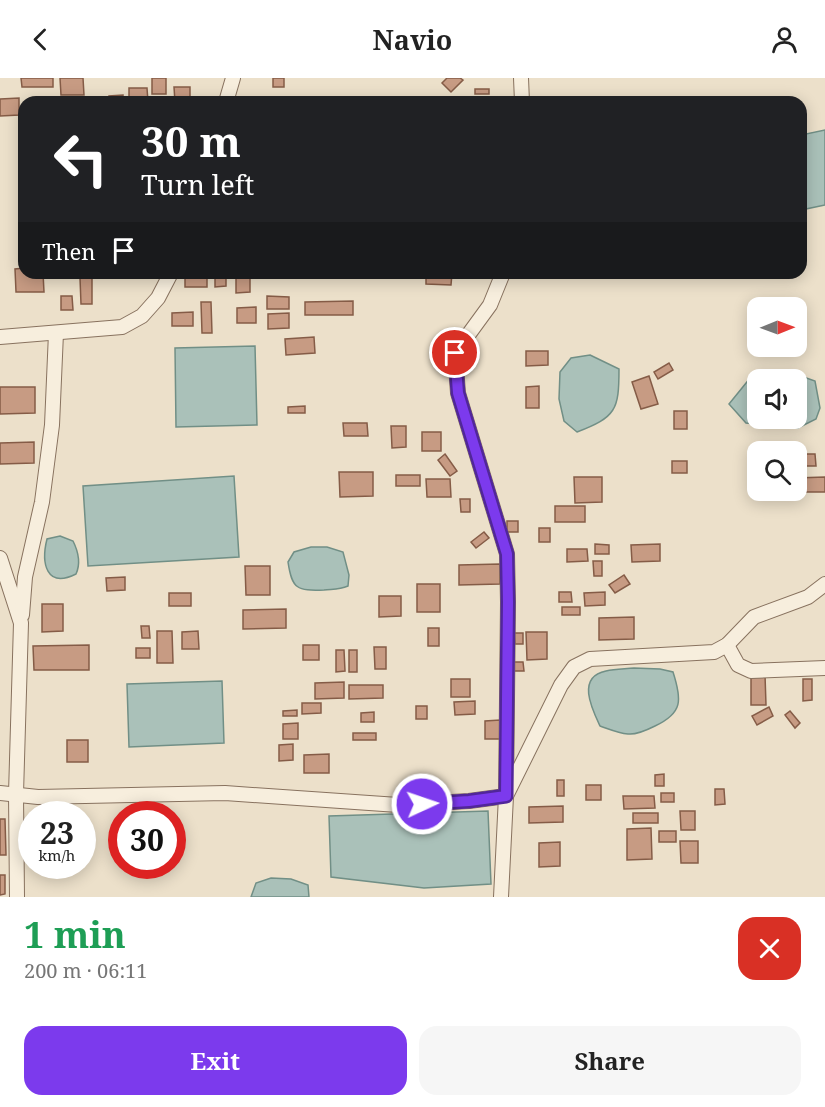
<!DOCTYPE html>
<html lang="en">
<head>
<meta charset="utf-8">
<style>
	body { margin:0; font-family:"Noto Serif",serif; background:#f6f6f6; color:#222; height:100vh; display:flex; flex-direction:column; font-size:22px; white-space:nowrap }
	* { box-sizing:border-box; margin:0 }
	p { font-size:20px; color:#767676 }
	.icon { flex:none; width:33px; height:33px; fill:none; stroke:currentColor; stroke-width:2; stroke-linecap:round; stroke-linejoin:round }
	.map { position:relative; height:819px; overflow:hidden }
	.panel { display:flex; flex-direction:column; background:#fff; flex:1 }
	.panel>* { flex:none }
	.hud { position:absolute; left:18px; top:18px; width:789px; height:183px; border-radius:18px; box-shadow:0 3px 15px #0003; background:#202124; color:#fff; overflow:hidden }
	.needle { width:39px; rotate:89deg }
	.buttons { position:absolute; left:747px; top:219px; display:grid; gap:12px }
	.buttons a { display:grid; place-items:center; width:60px; height:60px; border-radius:12px; background:#fff; box-shadow:0 3px 15px #0003; font-size:30px }
	.speed { position:absolute; left:18px; top:723px; display:flex; gap:12px; font-size:30px; font-weight:700; text-align:center }
	.speed>* { display:grid; place-content:center; width:78px; height:78px; border-radius:50%; background:#fff; box-shadow:0 3px 15px #0003; line-height:1 }
	.speed small { font-size:15px; font-weight:400 }
	.speed .limit { border:9px solid #d22; background:#fff; color:#111 }
	.pin { position:absolute; display:grid; place-items:center; width:51px; height:51px; color:#fff; margin:-26px; border:3px solid #fff; border-radius:50%; box-shadow:0 2px 6px #0007 }
	.me { position:absolute; width:66px; margin:-33px; rotate:87deg; stroke-linejoin:round; filter:drop-shadow(0 0 4px #0008) }
	.turn { display:flex; align-items:center; gap:21px; height:126px; padding:0 24px; font-size:27px }
	.turn .icon { width:78px; height:78px; stroke-width:2.5 }
	.turn b { display:block; font-size:42px; line-height:51px }
	.then { display:flex; align-items:center; height:57px; padding:0 24px; background:#0003; gap:12px; font-size:22px }
	.round { display:grid; place-items:center; flex:none; width:63px; height:63px; border-radius:18px; background:#f6f6f6 }
	.overview { display:flex; align-items:center; justify-content:space-between; height:102px; padding:0 24px }
	h1 { font-size:36px; font-weight:700; line-height:45px; color:#1e9e55 }
	.button { display:flex; gap:12px; margin-top:auto; padding:12px 24px }
	.button a { flex:1; height:69px; border-radius:18px; background:#7c3aed; color:#fff; font-size:24px; font-weight:700; line-height:69px; text-align:center }
	.button a+a { background:#f6f6f6; color:#222 }
	header { display:flex; justify-content:space-between; align-items:center; height:78px; padding:0 24px; background:#fff; font-size:27px; font-weight:700 }
	.map>svg:first-child { display:block }
</style>
</head>
<body>
<header><svg class="icon" aria-label="back" viewBox="0 0 24 24"><path d="M15 5l-7 7 7 7"/></svg>Navio<svg class="icon" aria-label="person" viewBox="0 0 24 24"><circle cx="12" cy="8" r="4"/><path d="M4 21q1-7 8-7t8 7"/></svg></header>
<div class="map">
<svg width="825" height="819" viewBox="0 0 825 819">
	<rect width="100%" height="100%" fill="#ece0ca"/>
	<g fill="#aac1b9" stroke="#718f86" stroke-width="1.5" fill-rule="evenodd">
		<path d="M825,52v75l-24,5v-75z"/>
		<path d="M255,268l2,79 -81,2 -1,-79z"/>
		<path d="M590,277l29,14c0,41 -3,48 -42,63l-13,-11 -5,-22 1,-27 11,-14z"/>
		<path d="M779,293l19,4 17,6 5,27 -4,11 -18,9 -52,-5 -17,-19 26,-32zM758,302h38v38h-38z"/>
		<path d="M234,398l5,81 -151,9 -5,-80z"/>
		<path d="M60,458l13,5c5,10 8,22 3,33 -30,15 -35,-11 -29,-35z"/>
		<path d="M311,469h16l16,5 6,23 -1,11c-9,4 -15,3 -24,4 -27,1 -32,-1 -36,-28l6,-10z"/>
		<path d="M634,590l26,1 13,3c9,28 10,41 -18,54 -8,4 -19,9 -27,8 -10,-1 -19,-5 -28,-8 -8,-17 -24,-49 6,-55 9,-2 19,-2 28,-3z"/>
		<path d="M222,603l2,62 -95,4 -2,-63z"/>
		<path d="M488,733l3,73 -67,4 -93,-11 -2,-61z"/>
		<path d="M271,800l20,1 17,6 1,12h-58l5,-14z"/>
	</g>
	<g fill="#c79b83" stroke="#855c47" stroke-width="1.5">
		<path d="M21,0h32v9h-31z"/>
		<path d="M60,0h23l1,17h-23z"/>
		<rect x="152" y="0" width="14" height="16"/>
		<rect x="273" y="0" width="11" height="9"/>
		<path d="M447,0h13l3,2 -12,12 -9,-9z"/>
		<path d="M174,9h16v15h-15z"/>
		<path d="M129,10h18l1,14h-19z"/>
		<rect x="475" y="11" width="14" height="5"/>
		<path d="M123,17v7h-14v-6z"/>
		<path d="M19,20v17l-19,1v-17z"/>
		<rect x="153" y="20" width="19" height="4"/>
		<path d="M24,190v5h19l1,19h-28l-1,-23z"/>
		<rect x="185" y="195" width="22" height="14"/>
		<path d="M215,195h11v13l-11,1z"/>
		<path d="M426,195h26l-1,12 -25,-1z"/>
		<path d="M236,198h14v16l-14,1z"/>
		<path d="M80,200h12v26h-11z"/>
		<path d="M61,218h11l1,14h-12z"/>
		<path d="M267,218l22,1v12h-22z"/>
		<path d="M353,223v14h-48v-13z"/>
		<path d="M201,224h10l1,31h-10z"/>
		<path d="M256,229v16h-19v-15z"/>
		<path d="M193,234v14h-21v-13z"/>
		<path d="M289,235v15l-21,1v-15z"/>
		<path d="M314,259l1,16 -29,2 -1,-16z"/>
		<path d="M526,273h22v14l-22,1z"/>
		<path d="M669,285l4,7 -15,9 -4,-7z"/>
		<path d="M649,298l9,28 -17,5 -9,-27z"/>
		<path d="M539,308v22h-13v-21z"/>
		<path d="M0,309h35v26l-35,1z"/>
		<path d="M305,328v7h-17v-6z"/>
		<rect x="674" y="333" width="13" height="18"/>
		<path d="M343,345h24l1,13h-24z"/>
		<path d="M391,348h15v21l-14,1z"/>
		<rect x="422" y="354" width="19" height="19"/>
		<path d="M34,364v21l-34,1v-21z"/>
		<path d="M445,376l12,17 -7,5 -12,-16z"/>
		<path d="M804,376h11l1,12h-12z"/>
		<rect x="672" y="383" width="15" height="12"/>
		<path d="M339,394h34v24l-33,1z"/>
		<rect x="396" y="397" width="24" height="11"/>
		<path d="M574,399h28v25l-27,1z"/>
		<path d="M825,399v15h-33v-2h4v-12z"/>
		<path d="M426,401h24l1,18h-24z"/>
		<path d="M460,421h10v13h-9z"/>
		<rect x="555" y="428" width="30" height="16"/>
		<rect x="507" y="443" width="11" height="11"/>
		<rect x="539" y="450" width="11" height="14"/>
		<path d="M484,454l5,6 -13,10 -5,-6z"/>
		<path d="M595,466l14,1v9h-14z"/>
		<path d="M660,466v17l-28,1 -1,-17z"/>
		<path d="M567,471h20l1,12 -21,1z"/>
		<path d="M593,483h9v15h-8z"/>
		<path d="M500,486v20l-41,1v-20z"/>
		<path d="M245,488h25v29h-24z"/>
		<path d="M624,497l6,9 -15,9 -6,-8z"/>
		<path d="M125,499v13l-18,1 -1,-13z"/>
		<rect x="417" y="506" width="23" height="28"/>
		<path d="M559,514h12l1,10h-13z"/>
		<path d="M605,514v13l-20,1 -1,-13z"/>
		<rect x="169" y="515" width="22" height="13"/>
		<path d="M379,518h22v20l-22,1z"/>
		<path d="M42,526h21v27l-21,1z"/>
		<rect x="562" y="529" width="18" height="8"/>
		<path d="M286,531v19l-43,1v-19z"/>
		<path d="M634,539v22l-35,1v-22z"/>
		<path d="M141,548h8l1,12h-8z"/>
		<rect x="428" y="550" width="11" height="18"/>
		<path d="M157,553h15l1,32h-16z"/>
		<path d="M198,553l1,18h-17v-17z"/>
		<path d="M526,554h21v27l-20,1z"/>
		<path d="M514,555h9v11h-8z"/>
		<path d="M89,567v25h-55l-1,-24z"/>
		<rect x="303" y="567" width="16" height="15"/>
		<path d="M374,569h12v22h-11z"/>
		<rect x="136" y="570" width="14" height="10"/>
		<path d="M336,572h8l1,21 -9,1z"/>
		<rect x="349" y="572" width="8" height="22"/>
		<path d="M514,584h9l1,9h-10z"/>
		<path d="M751,597h14l1,30h-15z"/>
		<rect x="451" y="601" width="19" height="18"/>
		<path d="M803,601h9v21l-9,1z"/>
		<path d="M344,604v16l-29,1v-16z"/>
		<path d="M349,607h34v13l-34,1z"/>
		<path d="M475,623v13l-20,1 -1,-13z"/>
		<path d="M302,625h19v10l-19,1z"/>
		<rect x="416" y="628" width="11" height="13"/>
		<path d="M769,629l4,9 -16,9 -5,-9z"/>
		<path d="M297,632v6h-14v-5z"/>
		<path d="M790,633l10,12 -5,5 -10,-13z"/>
		<path d="M374,634v10h-13v-9z"/>
		<path d="M500,642v19h-15v-18z"/>
		<path d="M298,645v16h-15v-15z"/>
		<rect x="353" y="655" width="23" height="7"/>
		<rect x="67" y="662" width="21" height="22"/>
		<path d="M293,666v16l-14,1v-16z"/>
		<path d="M329,676v19h-25v-18z"/>
		<path d="M664,696v12h-9v-11z"/>
		<rect x="557" y="702" width="7" height="16"/>
		<rect x="586" y="707" width="15" height="15"/>
		<path d="M715,711h9l1,15 -10,1z"/>
		<rect x="661" y="715" width="13" height="9"/>
		<path d="M623,718h31l1,12 -31,1z"/>
		<path d="M563,728v16l-34,1v-16z"/>
		<path d="M680,733h15v19h-14z"/>
		<rect x="633" y="735" width="25" height="10"/>
		<path d="M0,741h5l1,36h-6z"/>
		<path d="M651,750l1,31 -25,1v-31z"/>
		<rect x="659" y="753" width="17" height="11"/>
		<path d="M680,763h18v22h-17z"/>
		<path d="M560,764v24l-21,1v-24z"/>
		<path d="M0,797h5v19l-5,1z"/>
	</g>
	<g fill="none" stroke-linecap="round" stroke-linejoin="round">
		<g stroke="#88725f" stroke-width="16">
			<g id="street">
				<path d="M521,0l1,24"/>
				<path d="M226,24l7,-24"/>
				<path d="M0,259l122,-10 20,-11 16,-18 13,-25"/>
				<path d="M0,480l21,65 -5,171 1,103"/>
				<path d="M22,537l3,-38 17,-75 10,-77 4,-92"/>
				<path d="M727,567l11,20 13,6 74,-3"/>
				<path d="M0,715l38,4 187,-4 173,12 71,-4 37,-5 55,-111 13,-18 16,-8 124,-7 13,-7 27,-28 54,-20 17,-13"/>
				<path d="M501,819l5,-101 2,-194 -1,-48 -49,-161 -3,-40 35,-48 13,-32"/>
			</g>
		</g>
		<use href="#street" stroke="#f7eedd" stroke-width="14"/>
	</g>
	<g fill="none" stroke-linecap="round" stroke-linejoin="round">
		<g stroke="#51269a" stroke-width="15">
			<path id="route" d="M422,726l47,-3 37,-5 2,-194 -1,-48 -49,-161 -3,-40"/>
		</g>
		<use href="#route" stroke="#7c3aed" stroke-width="10"/>
	</g>
</svg>
<div class="buttons">
<a><svg class="needle" viewBox="-14 -14 28 28"><path d="M0-13l5 13h-10z" fill="#e53935"/><path d="M0 13l5-13h-10z" fill="#767676"/></svg></a>
<a><svg class="icon" aria-label="sound" viewBox="0 0 24 24"><path d="M4 9h4l5-4v14l-5-4H4zM17 9q2 3 0 6"/></svg></a>
<a><svg class="icon" aria-label="search" viewBox="0 0 24 24"><circle cx="10" cy="10" r="6"/><path d="M15 15l6 6"/></svg></a>
</div>
<div class="speed"><div>23<small>km/h</small></div><div class="limit">30</div></div>
<div class="pin" style="left:455px;top:275px;background:#d93025"><svg class="icon" aria-label="arrive" viewBox="0 0 24 24"><path d="M6 21V4h12l-3 4 3 4H6"/></svg></div>
<svg class="me" style="left:422px;top:726px" viewBox="-20 -20 40 40"><circle r="17" fill="#7c3aed" stroke="#fff" stroke-width="3"/><path d="M0-11L8 9 0 5-8 9z" fill="#fff"/></svg>
<div class="hud">
<div class="turn"><svg class="icon" aria-label="left" viewBox="0 0 24 24"><path d="M17 20v-9H6M10 6l-5 5 5 5"/></svg><div><b>30 m</b>Turn left</div></div>
<div class="then">Then<svg class="icon" aria-label="arrive" viewBox="0 0 24 24"><path d="M6 21V4h12l-3 4 3 4H6"/></svg></div>
</div>
</div>
<section class="panel">
<div class="overview"><div><h1>1 min</h1><p>200 m · 06:11</p></div><a class="round" style="background:#d93025;color:#fff"><svg class="icon" aria-label="close" viewBox="0 0 24 24"><path d="M6 6l12 12M18 6L6 18"/></svg></a></div>
<div class="button"><a>Exit</a><a>Share</a></div>
</section>
</body>
</html>
